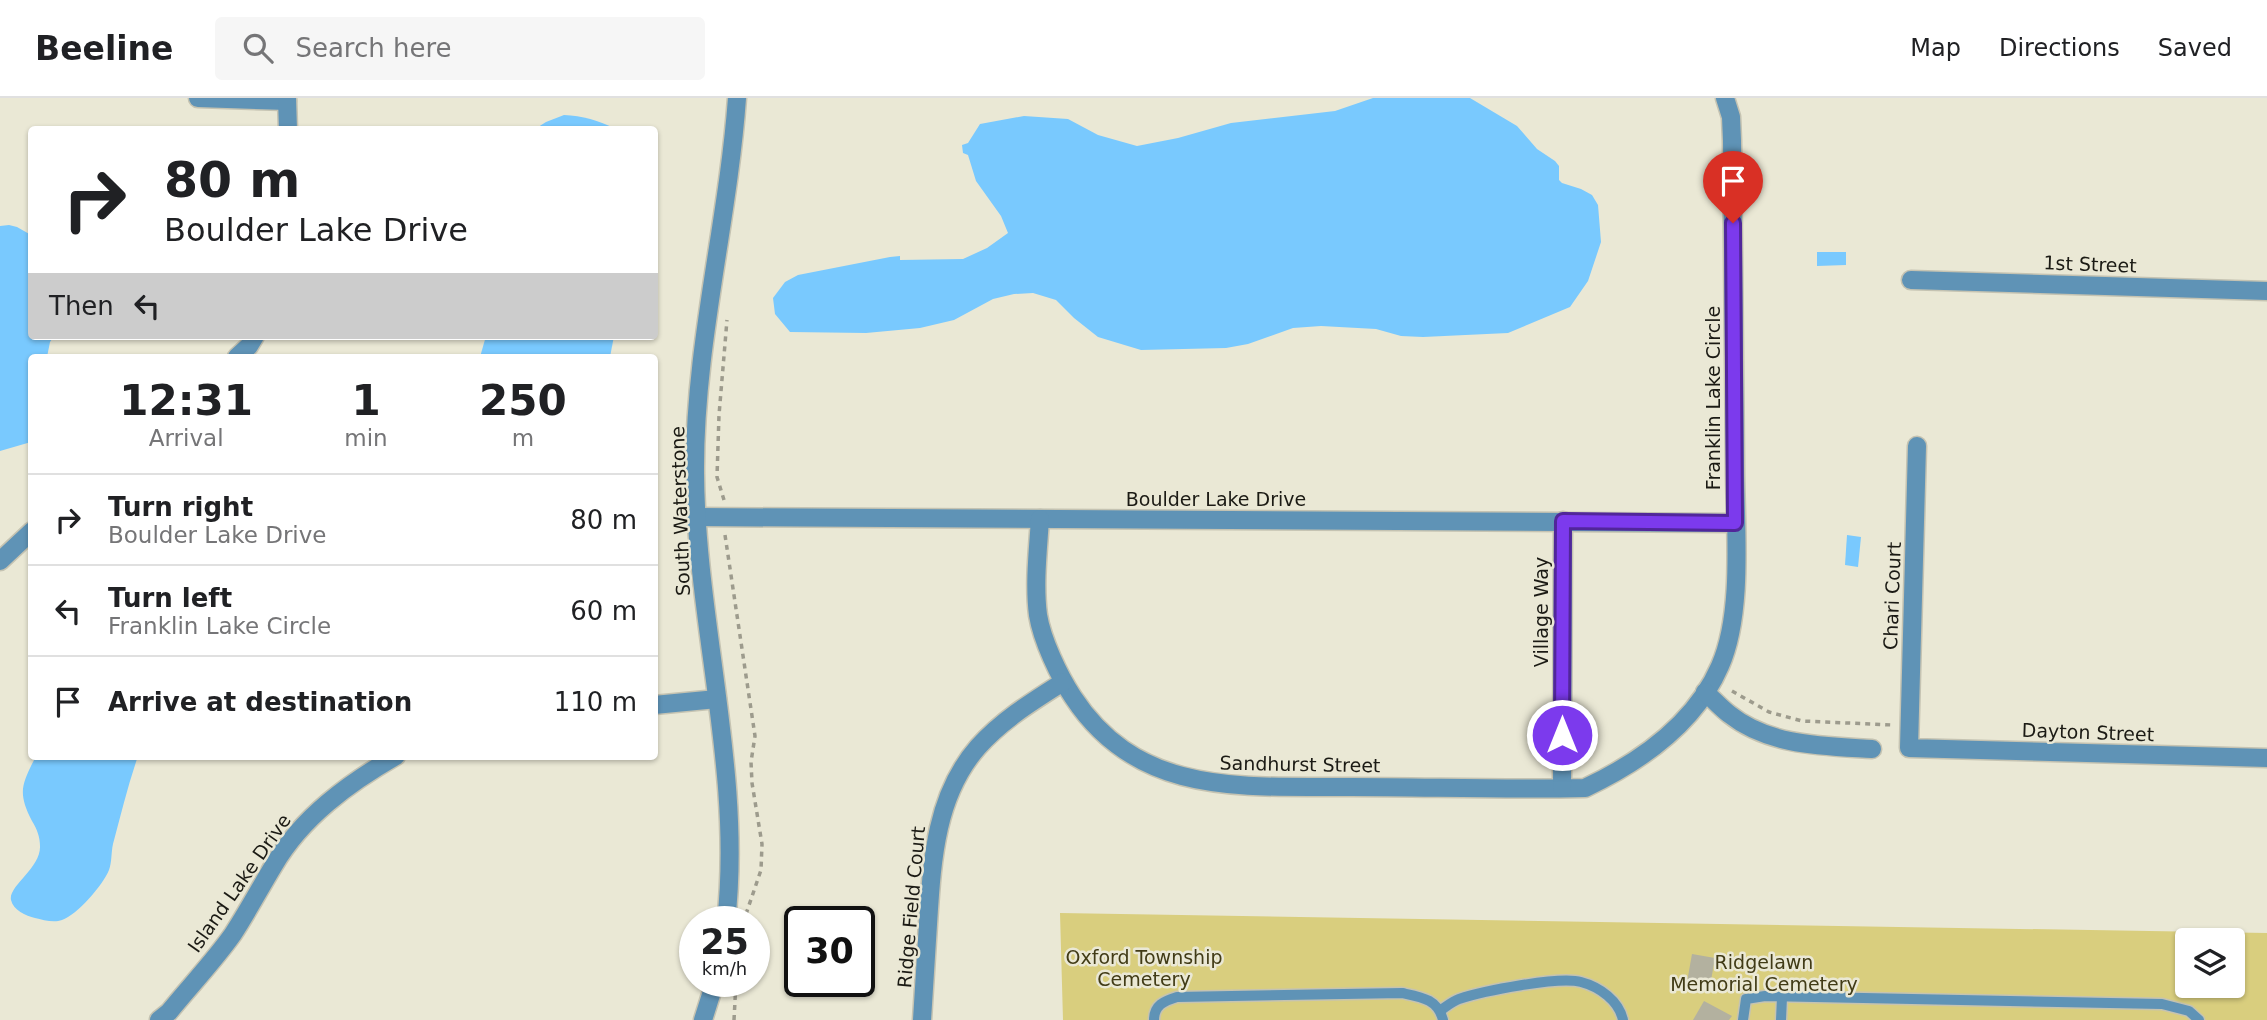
<!DOCTYPE html>
<html lang="en">
<head>
<meta charset="utf-8">
<style>
	body { margin:0; font-family:"DejaVu Sans",sans-serif; background:#f6f6f6; color:#202124; height:100vh; display:flex; flex-direction:column; font-size:26px; white-space:nowrap }
	* { box-sizing:border-box; margin:0 }
	p { font-size:23px; color:#757577 }
	.icon { flex:none; width:38px; height:38px; fill:none; stroke:currentColor; stroke-width:2; stroke-linecap:round; stroke-linejoin:round }
	.map { position:relative; flex:1; overflow:hidden }
	.drawer { position:absolute; left:28px; top:256px; width:630px; height:406px; display:flex; flex-direction:column; background:#fff; border-radius:7px; box-shadow:0 2px 5px #0004 }
	.drawer>* { flex:none }
	.hud { position:absolute; left:28px; top:28px; width:630px; height:214px; border-radius:7px; box-shadow:0 2px 5px #0004; background:#fff; color:#202124; overflow:hidden }
	.fabs { position:absolute; left:2175px; top:830px; display:grid; gap:14px }
	.fabs a { display:grid; place-items:center; width:70px; height:70px; border-radius:7px; background:#fff; box-shadow:0 2px 5px #0004; font-size:35px }
	.speed { position:absolute; left:679px; top:808px; display:flex; gap:14px; font-size:35px; font-weight:700; text-align:center }
	.speed>* { display:grid; place-content:center; width:91px; height:91px; border-radius:50%; background:#fff; box-shadow:0 2px 5px #0004; line-height:1 }
	.speed small { font-size:18px; font-weight:400 }
	.speed .limit { border:4px solid #111; border-radius:10px; background:#fff; color:#111 }
	.pin { position:absolute; display:grid; place-items:center; width:60px; height:60px; color:#fff; margin:-72px -30px; border-radius:50% 50% 50% 0; rotate:-45deg; box-shadow:0 0 7px #0007 }
	.pin .icon { rotate:45deg }
	.me { position:absolute; width:77px; margin:-38px; rotate:0deg; stroke-linejoin:round; filter:drop-shadow(0 0 5px #0008) }
	.turn { display:flex; align-items:center; gap:24px; height:147px; padding:0 21px; font-size:32px }
	.turn .icon { width:91px; height:91px; stroke-width:2.5 }
	.turn b { display:block; font-size:49px; line-height:60px }
	.then { display:flex; align-items:center; height:66px; padding:0 21px; background:#0003; gap:14px; font-size:26px }
	.eta { display:flex; justify-content:space-evenly; align-items:center; height:119px; text-align:center }
	.eta b { font-size:42px; font-weight:700; line-height:49px }
	ul { padding:0; list-style:none }
	li { display:flex; align-items:center; gap:21px; height:91px; padding:0 21px; border-top:2px solid #e0e0e0 }
	li div { flex:1 }
	li b { display:block; font-size:26px }
	li em { font-style:normal }
	header { display:flex; align-items:center; gap:42px; box-sizing:border-box; height:98px; padding:0 35px; background:#fff; border-bottom:2px solid #e0e0e0 }
	header strong { font-size:33px }
	nav { display:flex; gap:38px; margin-inline-start:auto; font-size:24px }
	.search { width:490px; height:63px; background:#f6f6f6; display:flex; align-items:center; gap:18px; box-sizing:border-box; padding:0 24px; border-radius:7px; color:#757577; font-size:26px }
	.map>svg:first-child { display:block }
</style>
</head>
<body>
<header>
<strong>Beeline</strong>
<div class="search"><svg class="icon" aria-label="search" viewBox="0 0 24 24"><circle cx="10" cy="10" r="6"/><path d="M15 15l6 6"/></svg>Search here</div>
<nav><a>Map</a><a>Directions</a><a>Saved</a></nav>
</header>
<div class="map">
<svg width="2267" height="922" viewBox="0 0 2267 922">
	<rect width="100%" height="100%" fill="#eae8d5"/>
	<path fill="#d9ce7e" fill-rule="evenodd" d="M1060,815l1207,20v87h-1204zM2188,842h45v45h-45z"/>
	<g fill="#79c9fe">
		<path d="M1373,0h97l47,28 20,23 18,12 4,5v14l3,3 19,6 11,6 6,10 3,37 -13,39 -18,26 -62,26 -85,4 -22,-1 -25,-7 -55,-3 -28,2 -45,16 -22,4 -85,2 -43,-13 -24,-19 -18,-18 -23,-7 -19,1 -21,5 -39,21 -34,8 -54,5 -76,-1 -15,-18 -2,-16 12,-16 13,-7 92,-18 10,-1v4l63,-1 24,-11 21,-15 -7,-17 -25,-35 -8,-26 -5,-2 -1,-8 6,-2 12,-19 44,-8 44,3 30,16 39,11 41,-8 53,-15 104,-12z"/>
		<path d="M564,17c18,1 35,5 51,14h-80l11,-7z"/>
		<path d="M9,127l8,2 14,8 1,101h22l-4,6 -3,15h-15l-1,85 -31,9v-225z"/>
		<path d="M1817,154h29v13l-29,1z"/>
		<path d="M486,238h128l-4,21h-130z"/>
		<path d="M1847,437l14,2 -3,30 -13,-2z"/>
		<path d="M36,658h102c-10,29 -17,58 -25,88 -2,9 -1,18 -4,26 -6,15 -32,45 -47,50 -8,3 -19,0 -27,-2 -9,-2 -22,-8 -24,-18 -3,-14 30,-32 29,-54 0,-9 -3,-17 -8,-25 -15,-29 -10,-37 4,-65z"/>
	</g>
	<g fill="#b3b19f">
		<path d="M1692,856l23,4 -5,28 -23,-4z"/>
		<path d="M1704,903l28,15 -3,4h-36z"/>
	</g>
	<g fill="none" stroke-linecap="round" stroke-linejoin="round">
		<g stroke="#c5c3b2" stroke-width="13">
			<g id="service">
				<path d="M1441,912c6,-4 12,-9 18,-11 24,-8 100,-23 122,-17 19,5 38,19 42,38"/>
				<path d="M1154,922c0,-15 10,-19 23,-23l225,-4c19,4 36,6 41,27"/>
				<path d="M1743,922l3,-21 19,-3 397,8 27,7 10,9"/>
				<path d="M1781,922l1,-23"/>
			</g>
		</g>
		<g stroke="#c5c3b2" stroke-width="21">
			<g id="minor">
				<path d="M198,0l89,3"/>
				<path d="M287,0l1,32"/>
				<path d="M1911,182l356,11"/>
				<path d="M237,259l12,-11 6,-10"/>
				<path d="M1917,348l-8,302 358,10"/>
				<path d="M698,419l1037,6"/>
				<path d="M1040,421c-2,31 -6,65 -2,96 4,25 21,61 35,82 66,101 172,89 278,90 78,0 156,3 234,1 55,-26 110,-64 135,-122 24,-54 15,-141 15,-200 -1,-108 -2,-217 -3,-325l-1,-24 -6,-19"/>
				<path d="M0,463l32,-30"/>
				<path d="M1705,594c8,7 16,16 24,22 40,32 94,32 143,35"/>
				<path d="M654,607l63,-6"/>
				<path d="M1562,690l1,-267"/>
				<path d="M726,824c17,-150 -30,-299 -31,-449 -1,-127 33,-250 42,-375"/>
				<path d="M159,922l10,-8c21,-26 45,-51 64,-78 15,-23 27,-46 41,-69 28,-48 75,-82 122,-109"/>
				<path d="M703,922l12,-38"/>
				<path d="M922,922c2,-32 4,-64 6,-96 4,-62 7,-128 50,-177 24,-27 55,-46 85,-65"/>
			</g>
		</g>
		<g stroke="#9d9b8d" stroke-width="3.5" stroke-dasharray="5 5" stroke-linecap="butt">
			<path d="M724,402l-7,-23 2,-62 8,-95"/>
			<path d="M725,437l30,201 -4,26 1,21 10,61 -1,26 -16,47"/>
			<path d="M1732,593l37,21 33,9 91,4"/>
			<path d="M734,922l2,-38"/>
		</g>
		<use href="#service" stroke="#5f93b6" stroke-width="10"/>
		<use href="#minor" stroke="#5f93b6" stroke-width="18"/>
	</g>
	<g fill="none" stroke-linecap="round" stroke-linejoin="round">
		<g stroke="#51269a" stroke-width="18">
			<path id="route" d="M1562,637l1,-214 172,2 -2,-300"/>
		</g>
		<use href="#route" stroke="#7c3aed" stroke-width="12"/>
	</g>
	<g text-anchor="middle" dominant-baseline="central" stroke-width="5" stroke-linejoin="round" paint-order="stroke">
		<g font-size="19" fill="#1b1a14" stroke="#eae8d5">
			<text transform="translate(2090 166) rotate(2)">1st Street</text>
			<text transform="translate(1713 300) rotate(-90)">Franklin Lake Circle</text>
			<text x="1216" y="401">Boulder Lake Drive</text>
			<text transform="translate(680 413) rotate(-92)">South Waterstone</text>
			<text transform="translate(1892 498) rotate(-88)">Chari Court</text>
			<text transform="translate(1541 514) rotate(-90)">Village Way</text>
			<text transform="translate(2088 634) rotate(2)">Dayton Street</text>
			<text transform="translate(1300 666) rotate(1)">Sandhurst Street</text>
			<text transform="translate(239 785) rotate(-55)">Island Lake Drive</text>
			<text transform="translate(911 809) rotate(-85)">Ridge Field Court</text>
		</g>
		<g font-size="19" fill="#413b16" stroke="#eae8d5">
			<text x="1144" y="859">Oxford Township<tspan x="1144" dy="22">Cemetery</tspan></text>
			<text x="1764" y="864">Ridgelawn<tspan x="1764" dy="22">Memorial Cemetery</tspan></text>
		</g>
	</g>
</svg>
<div class="fabs">
<a><svg class="icon" aria-label="layers" viewBox="0 0 24 24"><path d="M12 4l9 5-9 5-9-5zM3 14l9 5 9-5"/></svg></a>
</div>
<div class="speed"><div>25<small>km/h</small></div><div class="limit">30</div></div>
<div class="pin" style="left:1733px;top:125px;background:#d93025"><svg class="icon" aria-label="arrive" viewBox="0 0 24 24"><path d="M6 21V4h12l-3 4 3 4H6"/></svg></div>
<svg class="me" style="left:1562px;top:637px" viewBox="-20 -20 40 40"><circle r="17" fill="#7c3aed" stroke="#fff" stroke-width="3"/><path d="M0-11L8 9 0 5-8 9z" fill="#fff"/></svg>
<div class="hud">
<div class="turn"><svg class="icon" aria-label="right" viewBox="0 0 24 24"><path d="M7 20v-9h11M14 6l5 5-5 5"/></svg><div><b>80 m</b>Boulder Lake Drive</div></div>
<div class="then">Then<svg class="icon" aria-label="left" viewBox="0 0 24 24"><path d="M17 20v-9H6M10 6l-5 5 5 5"/></svg></div>
</div>
<section class="drawer">
<div class="eta">
<div><b>12:31</b><p>Arrival</p></div>
<div><b>1</b><p>min</p></div>
<div><b>250</b><p>m</p></div>
</div>
<ul>
<li><svg class="icon" aria-label="right" viewBox="0 0 24 24"><path d="M7 20v-9h11M14 6l5 5-5 5"/></svg><div><b>Turn right</b><p>Boulder Lake Drive</p></div><em>80 m</em></li>
<li><svg class="icon" aria-label="left" viewBox="0 0 24 24"><path d="M17 20v-9H6M10 6l-5 5 5 5"/></svg><div><b>Turn left</b><p>Franklin Lake Circle</p></div><em>60 m</em></li>
<li><svg class="icon" aria-label="arrive" viewBox="0 0 24 24"><path d="M6 21V4h12l-3 4 3 4H6"/></svg><div><b>Arrive at destination</b></div><em>110 m</em></li>
</ul>
</section>
</div>
</body>
</html>
